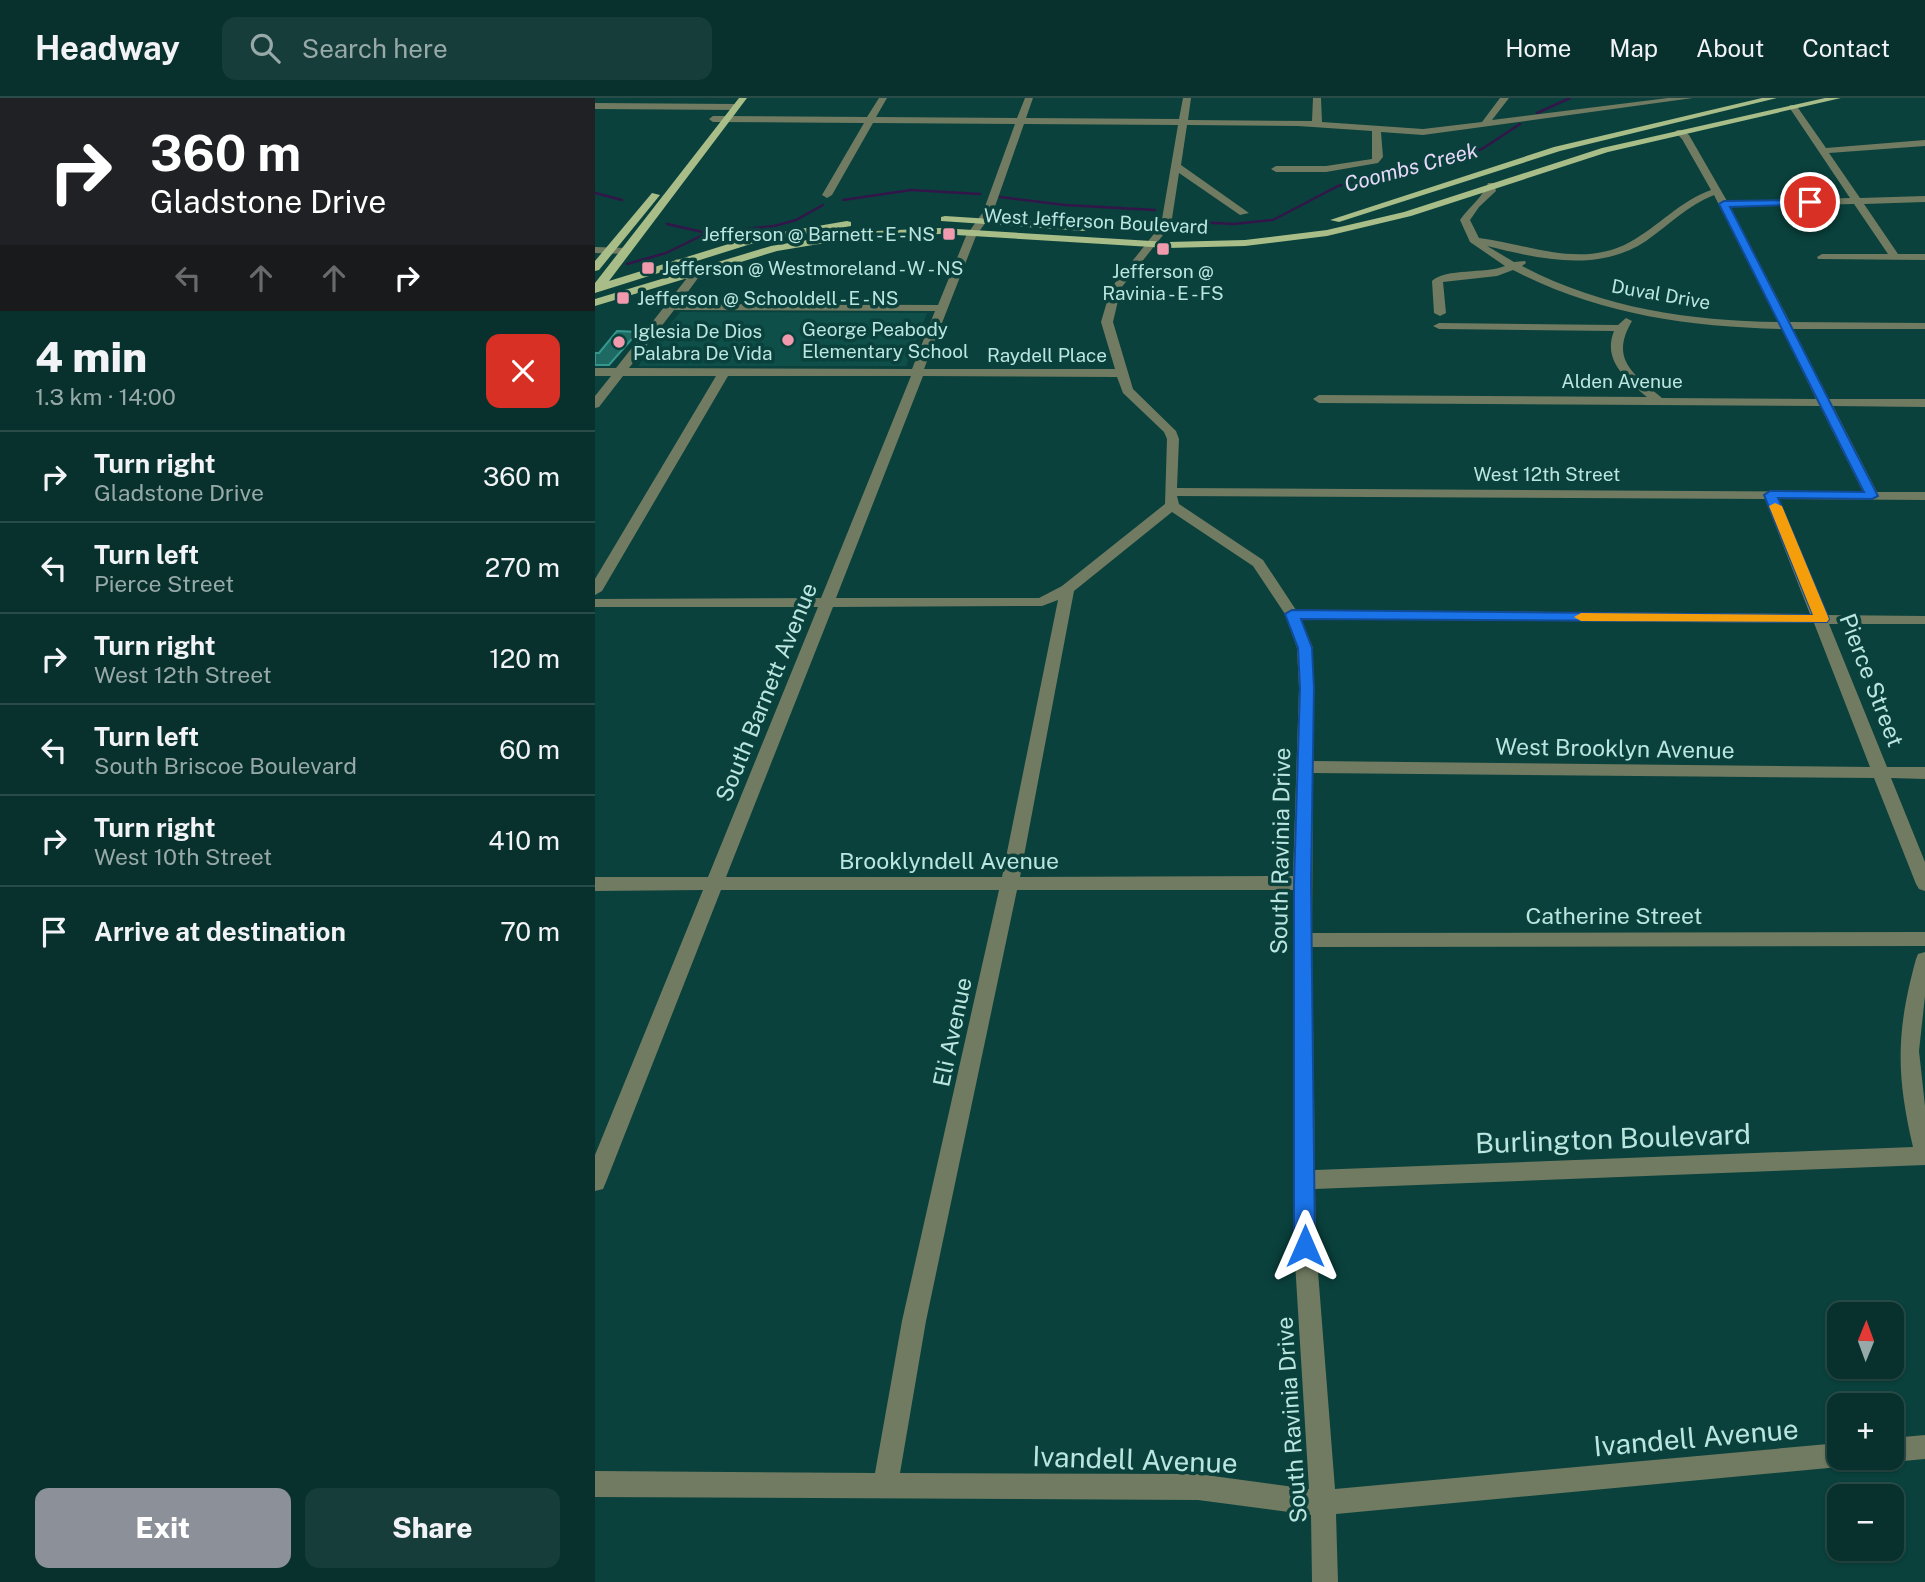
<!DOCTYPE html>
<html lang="en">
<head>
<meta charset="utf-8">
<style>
	body { margin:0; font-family:"Public Sans",sans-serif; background:#163d39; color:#f1f3f6; height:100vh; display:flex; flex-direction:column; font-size:26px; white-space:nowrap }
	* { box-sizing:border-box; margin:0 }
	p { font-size:23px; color:#98a9aa }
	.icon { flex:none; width:38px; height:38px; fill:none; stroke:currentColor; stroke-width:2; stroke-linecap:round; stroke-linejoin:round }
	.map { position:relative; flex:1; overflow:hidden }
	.sheet { display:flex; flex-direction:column; background:#08312d; width:595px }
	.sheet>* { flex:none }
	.hud { background:#202124; color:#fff; overflow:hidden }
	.needle { width:46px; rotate:1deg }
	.controls { position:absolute; left:1232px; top:1204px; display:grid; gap:14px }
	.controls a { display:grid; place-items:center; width:77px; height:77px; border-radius:14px; background:#08312d; box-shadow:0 2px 5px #0004,0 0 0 2px #294c49; font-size:35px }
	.pin { position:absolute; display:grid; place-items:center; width:60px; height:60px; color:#fff; margin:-30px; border:4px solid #fff; border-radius:50%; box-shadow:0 2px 7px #0007 }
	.me { position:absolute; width:77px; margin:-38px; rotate:0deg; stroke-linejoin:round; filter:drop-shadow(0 0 5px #0008) }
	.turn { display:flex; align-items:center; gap:24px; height:147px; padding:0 35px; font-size:32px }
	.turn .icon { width:91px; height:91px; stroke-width:2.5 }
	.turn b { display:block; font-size:49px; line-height:60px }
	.lanes { display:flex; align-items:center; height:66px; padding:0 35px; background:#0003; justify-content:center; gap:35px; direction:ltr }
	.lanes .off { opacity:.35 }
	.round { display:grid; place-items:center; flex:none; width:74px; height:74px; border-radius:14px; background:#163d39 }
	.overview { display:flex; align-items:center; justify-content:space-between; height:119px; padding:0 35px }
	h1 { font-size:42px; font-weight:800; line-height:52px }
	.primary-button { display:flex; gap:14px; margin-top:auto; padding:14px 35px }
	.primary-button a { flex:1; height:80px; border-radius:14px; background:#8c9099; color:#fff; font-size:28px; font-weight:800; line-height:80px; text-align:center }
	.primary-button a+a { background:#163d39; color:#f1f3f6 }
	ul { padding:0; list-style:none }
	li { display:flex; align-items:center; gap:21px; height:91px; padding:0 35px; border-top:2px solid #294c49 }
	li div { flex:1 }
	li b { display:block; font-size:26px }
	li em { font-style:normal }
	header { display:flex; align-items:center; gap:42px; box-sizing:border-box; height:98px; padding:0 35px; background:#08312d; border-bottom:2px solid #294c49 }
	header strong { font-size:33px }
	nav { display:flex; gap:38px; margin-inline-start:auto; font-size:24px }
	.search { width:490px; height:63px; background:#163d39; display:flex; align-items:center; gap:18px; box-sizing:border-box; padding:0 24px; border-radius:14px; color:#98a9aa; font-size:26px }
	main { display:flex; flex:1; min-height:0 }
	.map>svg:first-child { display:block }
</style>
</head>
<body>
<header>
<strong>Headway</strong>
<div class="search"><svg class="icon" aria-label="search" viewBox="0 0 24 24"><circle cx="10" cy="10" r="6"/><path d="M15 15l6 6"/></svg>Search here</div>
<nav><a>Home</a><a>Map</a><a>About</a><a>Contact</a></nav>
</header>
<main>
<section class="sheet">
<div class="hud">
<div class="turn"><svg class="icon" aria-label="right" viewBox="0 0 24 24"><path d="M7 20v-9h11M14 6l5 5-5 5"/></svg><div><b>360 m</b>Gladstone Drive</div></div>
<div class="lanes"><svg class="icon off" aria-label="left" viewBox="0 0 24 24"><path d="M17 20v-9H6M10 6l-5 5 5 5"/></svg><svg class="icon off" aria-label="ahead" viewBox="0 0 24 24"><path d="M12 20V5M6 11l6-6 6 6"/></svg><svg class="icon off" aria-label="ahead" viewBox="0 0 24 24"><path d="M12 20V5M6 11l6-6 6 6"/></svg><svg class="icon" aria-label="right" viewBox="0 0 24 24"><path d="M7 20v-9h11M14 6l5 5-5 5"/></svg></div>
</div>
<div class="overview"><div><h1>4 min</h1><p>1.3 km · 14:00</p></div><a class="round" style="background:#d93025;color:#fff"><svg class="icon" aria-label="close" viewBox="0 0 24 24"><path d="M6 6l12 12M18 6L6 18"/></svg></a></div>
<ul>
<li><svg class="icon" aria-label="right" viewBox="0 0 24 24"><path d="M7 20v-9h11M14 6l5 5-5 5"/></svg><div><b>Turn right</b><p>Gladstone Drive</p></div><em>360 m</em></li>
<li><svg class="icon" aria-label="left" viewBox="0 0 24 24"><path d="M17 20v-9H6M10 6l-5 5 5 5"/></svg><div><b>Turn left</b><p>Pierce Street</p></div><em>270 m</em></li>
<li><svg class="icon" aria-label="right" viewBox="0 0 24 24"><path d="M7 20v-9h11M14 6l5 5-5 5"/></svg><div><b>Turn right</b><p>West 12th Street</p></div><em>120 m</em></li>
<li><svg class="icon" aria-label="left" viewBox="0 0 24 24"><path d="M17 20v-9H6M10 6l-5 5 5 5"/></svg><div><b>Turn left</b><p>South Briscoe Boulevard</p></div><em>60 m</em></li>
<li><svg class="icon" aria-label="right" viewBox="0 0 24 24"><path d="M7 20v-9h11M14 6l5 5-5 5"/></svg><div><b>Turn right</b><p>West 10th Street</p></div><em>410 m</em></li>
<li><svg class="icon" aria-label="arrive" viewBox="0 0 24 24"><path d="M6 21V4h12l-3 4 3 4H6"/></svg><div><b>Arrive at destination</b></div><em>70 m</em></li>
</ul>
<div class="primary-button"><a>Exit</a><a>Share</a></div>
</section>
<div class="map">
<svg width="1330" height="1484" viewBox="0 0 1330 1484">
	<rect width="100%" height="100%" fill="#0a413c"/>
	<path fill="#0e4f49" d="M85,214l247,1 -21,53h-268z"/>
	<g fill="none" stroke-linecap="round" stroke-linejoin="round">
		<g stroke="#32164a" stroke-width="2.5">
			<path d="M942,15l33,-15"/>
			<path d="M0,95l27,7"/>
			<path d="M405,99l65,8 90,5"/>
			<path d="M248,102l68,-10 69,4"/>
			<path d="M584,123l54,3 40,-4 65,-34 144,-37 38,-25"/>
			<path d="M72,126l40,9"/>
			<path d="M32,166l39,-11 41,-20 67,-7 22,-6 27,-15"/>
		</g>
	</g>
	<path fill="#1e6a63" stroke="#35988e" stroke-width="2" d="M22,233l21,1 -29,33h-14v-12h4z"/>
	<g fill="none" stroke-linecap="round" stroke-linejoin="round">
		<g fill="#717b61" fill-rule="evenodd">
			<path d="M284,0h8l-11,19 141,1 8,-20h8l-7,20 153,1 4,-21h8l-3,22 124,1 1,-23h8l1,24 101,7 59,-7 18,-24h9l-17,22 176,-22h25l-270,37 -42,-3 2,25 -5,6 -52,9h-50l-5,-3 5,-3h50l46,-7v-28l-74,-5 -111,-1 -6,40 68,48 -9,2 -61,-42 -8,52 -50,63 -8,34 20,67 43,42 3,8 -2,49 686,4 -43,-86 -501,-3 -6,-4 6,-4 328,2c-20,-17 -45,-36 -33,-66l-175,-2 -6,-3 6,-3 179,2 8,-7 6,3c-23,39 2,53 30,77l154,1 -34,-70c-94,-2 -185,-15 -269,-59l-16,6 -54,6 3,31 -6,3 -6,-3 -2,-32c13,-13 54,-7 73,-15l-35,-24 -10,-22c8,-12 24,-24 28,-37h6l2,8 -17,16 -9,13 9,18c50,6 102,31 151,4 29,-16 50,-41 81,-52l-29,-51 -7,-7 2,-2h6l6,5 38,66 123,-3 -61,-91 1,-2h6l30,43 99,-8v6l-96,7 31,45 65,-2v6l-61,2 34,50h27v6l-107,-1 -1,-2 5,-3h66l-34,-50 -124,3 60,115 135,1v6h-132l36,70h96v8l-92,-1 44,86h48v8l-147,-1 47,116 100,1v8h-96l58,143h38v12l-34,-1 34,84v29l-6,-2 -3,-5 -42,-106 -561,-5 -1,160 613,-1v14l-613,1 3,223 598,-23c-17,-73 -17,-115 3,-188l2,-5 7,-2v44l-6,55 6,55v59l-610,24 1,57 19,243 504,-46v15h11l-2,6 -9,3 -503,47 2,68h-26l-1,-67 -113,-15 -603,-3v-26l280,2 27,-152 97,-431h-278l-115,292 -3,7 -8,2v-36l108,-265 -108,1v-14h113l110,-270h-223v-8l226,-1 90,-222h-183l-126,215 -7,4v-16l121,-203h-93l-24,31 -4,1v-12l16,-20h-16v-8h21l71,-90 -15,-16 5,-3 21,19 -19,26 259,1 28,-69 17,-24 32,-88 -142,-1 -41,72 -5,3 -5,-3 42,-72 -151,-1 -4,-3 4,-3 154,1zM429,26l154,1 -17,100 -50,63 -10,34 14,47h-191l52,-133 17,-24zM1119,97l64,127c-89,-1 -176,-14 -256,-56l4,-3 -1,-2 -11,1 -27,-16c53,13 111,27 159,-5 23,-16 42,-36 68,-46zM79,212l261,1 -23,58 -283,-1zM328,278l194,1 6,16 41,39 3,7 -2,65 -103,82 -23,12h-203zM582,398l588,3 45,115 -514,-4 -33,-50 -84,-56zM577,414l81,54 32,48 12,34 2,40 -6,188 -273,1 54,-286zM463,502l-56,277h-276l107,-270 209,-1zM706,521l513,4 56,144 -557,-6v-113zM422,792h276l1,356 15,243 -111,-15 -298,-1 26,-152z"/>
			<path d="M0,5l141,1 4,3 -4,3 -141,-1z"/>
			<path d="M0,149l32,1 5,3 -5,3 -32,-1z"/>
			<path d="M1330,1337v24l-33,3 -9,-3 9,-1v-20z"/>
		</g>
		<g fill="#a8bd87" fill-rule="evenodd">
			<path d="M144,0h8l-138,183 139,-43 99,-17 4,1v4l-97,17 -159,50v-10z"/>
			<path d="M1167,0h15l-217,53 -221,71 -9,-2 224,-73z"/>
			<path d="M1230,0h16l-233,54 -197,64 -84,20 -82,10 -77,2 -228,-14 -85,4 -78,13 -182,55v-7l176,-53 84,-14 85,-4 228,14 77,-2 82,-10 77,-18 198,-64z"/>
			<path d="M57,95l8,2 -61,75 -4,1v-10z"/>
			<path d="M350,118l140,9 5,3 -5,3 -144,-10v-4z"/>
		</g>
	</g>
	<path fill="#1a73e8" stroke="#114b97" stroke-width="2" d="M1215,102h4v4l-84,3 148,289 -6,3 -94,-1 51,121 -2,3 -526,-3 11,29 2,40 -3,195 4,363 -3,6 -7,3 -8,-3 -3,-6v-363l6,-195 -2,-40 -13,-34 7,-4 521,5 -49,-120 6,-4 94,1 -145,-288 5,-3z"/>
	<path fill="#f59e0b" d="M1180,405l7,3 47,113 -2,3 -246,-1 -7,-4 7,-4 232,2 -44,-109z"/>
	<g fill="#f29aad" stroke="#0a413c" stroke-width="2.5">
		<rect x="347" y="129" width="14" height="14" rx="3.5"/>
		<rect x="561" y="144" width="14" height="14" rx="3.5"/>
		<rect x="46" y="163" width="14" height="14" rx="3.5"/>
		<rect x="21" y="193" width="14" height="14" rx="3.5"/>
		<circle cx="193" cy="242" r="7"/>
		<circle cx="24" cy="244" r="7"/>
	</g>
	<g text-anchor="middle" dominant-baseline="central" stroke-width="7" stroke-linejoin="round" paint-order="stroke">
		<g font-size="19" fill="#bbe6e0" stroke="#0a413c">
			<text transform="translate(501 123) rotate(3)">West Jefferson Boulevard</text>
			<text transform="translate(1066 196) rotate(10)">Duval Drive</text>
			<text x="452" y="257">Raydell Place</text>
			<text x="1027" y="283">Alden Avenue</text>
			<text x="952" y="376">West 12th Street</text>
		</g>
		<g font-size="19" fill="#bbe6e0" stroke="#0a413c" text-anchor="start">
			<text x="340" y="136" text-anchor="end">Jefferson @ Barnett - E - NS</text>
			<text x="67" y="170">Jefferson @ Westmoreland - W - NS</text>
			<text x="568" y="173" text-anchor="middle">Jefferson @<tspan x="568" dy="22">Ravinia - E - FS</tspan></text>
			<text x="42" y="200">Jefferson @ Schooldell - E - NS</text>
			<text x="207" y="231">George Peabody<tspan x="207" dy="22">Elementary School</tspan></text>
			<text x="38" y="233">Iglesia De Dios<tspan x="38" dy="22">Palabra De Vida</tspan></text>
		</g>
		<g font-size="21" font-style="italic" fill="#e8d9fb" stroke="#0a413c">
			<text transform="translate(816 69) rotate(-15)">Coombs Creek</text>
		</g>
		<g font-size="23" fill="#bbe6e0" stroke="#0a413c">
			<text transform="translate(1277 582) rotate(69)">Pierce Street</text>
			<text transform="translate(171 594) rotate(-68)">South Barnett Avenue</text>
			<text transform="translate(1020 650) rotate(1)">West Brooklyn Avenue</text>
			<text transform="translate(685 753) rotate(-89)">South Ravinia Drive</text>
			<text x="354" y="762">Brooklyndell Avenue</text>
			<text x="1019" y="817">Catherine Street</text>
			<text transform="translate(357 934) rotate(-78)">Eli Avenue</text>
			<text transform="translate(696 1322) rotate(-94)">South Ravinia Drive</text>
		</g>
		<g font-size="28" fill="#bbe6e0" stroke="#0a413c">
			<text transform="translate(1018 1040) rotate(-2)">Burlington Boulevard</text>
			<text transform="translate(1101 1339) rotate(-5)">Ivandell Avenue</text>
			<text transform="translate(540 1361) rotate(2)">Ivandell Avenue</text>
		</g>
	</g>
</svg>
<div class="controls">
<a><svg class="needle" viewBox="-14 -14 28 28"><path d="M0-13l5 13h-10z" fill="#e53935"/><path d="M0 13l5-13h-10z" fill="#98a9aa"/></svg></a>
<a>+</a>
<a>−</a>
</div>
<div class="pin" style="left:1215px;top:104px;background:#d93025"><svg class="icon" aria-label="arrive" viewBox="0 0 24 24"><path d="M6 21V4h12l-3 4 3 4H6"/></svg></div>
<svg class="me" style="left:710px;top:1148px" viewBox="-20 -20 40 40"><path d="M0-17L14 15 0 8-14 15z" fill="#1a73e8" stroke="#fff" stroke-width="4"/></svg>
</div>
</main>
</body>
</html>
